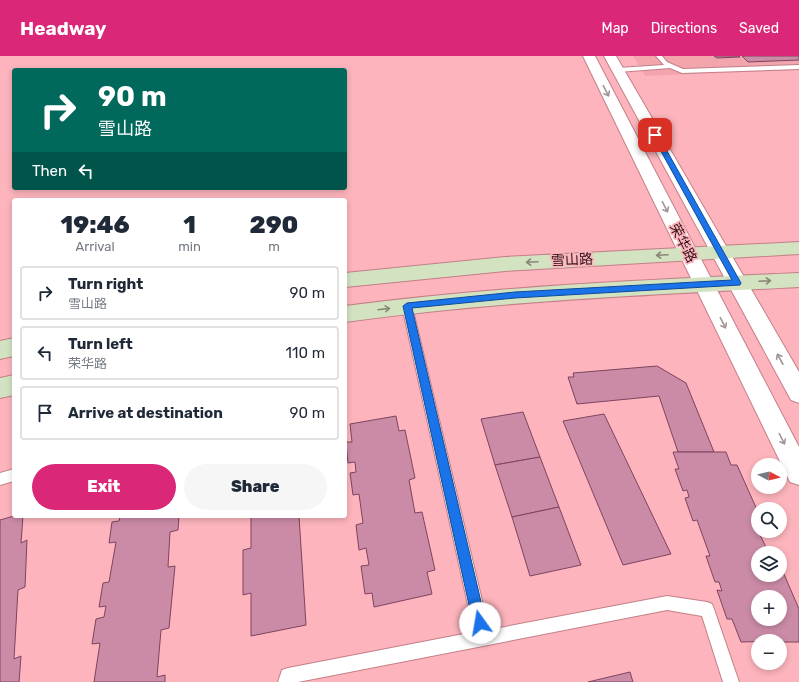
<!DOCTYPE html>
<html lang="en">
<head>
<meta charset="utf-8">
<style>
	body { margin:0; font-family:Rubik,"Noto Sans SC",sans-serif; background:#f6f6f7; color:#1f2937; height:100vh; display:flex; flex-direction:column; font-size:15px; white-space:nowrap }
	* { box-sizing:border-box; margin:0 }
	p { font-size:13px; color:#747a83 }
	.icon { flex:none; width:22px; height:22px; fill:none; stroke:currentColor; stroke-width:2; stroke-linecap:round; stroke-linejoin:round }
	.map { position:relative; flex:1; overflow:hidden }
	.panel { position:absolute; left:12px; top:142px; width:335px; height:320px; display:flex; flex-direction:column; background:#fff; border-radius:4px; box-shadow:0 2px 6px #0003 }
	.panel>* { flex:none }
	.banner { position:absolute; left:12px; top:12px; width:335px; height:122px; border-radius:4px; box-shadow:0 2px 6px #0003; background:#00695c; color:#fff; overflow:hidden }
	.needle { width:26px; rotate:97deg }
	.controls { position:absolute; left:751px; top:402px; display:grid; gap:8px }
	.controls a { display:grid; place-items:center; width:36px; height:36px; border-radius:50%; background:#fff; box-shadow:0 2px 6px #0003; font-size:20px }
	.pin { position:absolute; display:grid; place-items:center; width:34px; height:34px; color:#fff; margin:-17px; border-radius:8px; box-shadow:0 2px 6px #0006 }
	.me { position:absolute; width:44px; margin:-22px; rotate:347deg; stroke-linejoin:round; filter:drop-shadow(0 0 3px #0008) }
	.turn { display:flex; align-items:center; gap:14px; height:84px; padding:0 20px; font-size:18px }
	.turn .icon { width:52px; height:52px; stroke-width:2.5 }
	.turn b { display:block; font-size:28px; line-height:34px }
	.then { display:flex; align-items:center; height:38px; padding:0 20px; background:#0003; gap:8px; font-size:15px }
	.eta { display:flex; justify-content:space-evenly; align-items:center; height:68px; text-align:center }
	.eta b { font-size:24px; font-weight:800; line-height:28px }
	.cta { display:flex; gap:8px; margin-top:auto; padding:8px 20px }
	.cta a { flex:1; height:46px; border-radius:24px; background:#db2777; color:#fff; font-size:16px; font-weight:800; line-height:46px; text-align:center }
	.cta a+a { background:#f6f6f7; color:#1f2937 }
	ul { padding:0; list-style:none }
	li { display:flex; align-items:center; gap:12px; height:54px; margin:0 8px 6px; padding:0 12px; border:2px solid #e0e1e3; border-radius:4px }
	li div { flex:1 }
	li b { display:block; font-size:15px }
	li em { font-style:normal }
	header { display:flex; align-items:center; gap:24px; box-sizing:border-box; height:56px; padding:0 20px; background:#db2777; color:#fff }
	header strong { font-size:19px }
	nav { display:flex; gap:22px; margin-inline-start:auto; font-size:14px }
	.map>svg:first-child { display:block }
</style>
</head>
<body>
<header>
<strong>Headway</strong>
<nav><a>Map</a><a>Directions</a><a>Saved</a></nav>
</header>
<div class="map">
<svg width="799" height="626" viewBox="0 0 799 626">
	<rect width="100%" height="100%" fill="#fdb4bc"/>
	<path fill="#f3a5ae" d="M633,0h166v14l-154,6z"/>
	<g fill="#cb8ba7" stroke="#7e445f" fill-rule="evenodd">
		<path d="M714,0h25l1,1 -23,1z"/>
		<path d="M742,0h57v4l-51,2z"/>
		<path d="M657,310l29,17 28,69h-36l-19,-56 -82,8 -9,-27h6l-1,-4z"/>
		<path d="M523,356l17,45 -45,8 -14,-46z"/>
		<path d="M604,358l67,140 -48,11 -60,-144z"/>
		<path d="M396,360l3,15 6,-1 10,48 -6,2 6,33 7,-1 13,58 -8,2 5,22 -58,13 -2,-14 -7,1 -4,-28 8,-1 -3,-17 -7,2 -3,-25 7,-2 -4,-29 -6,1 -3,-22 6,-1 -1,-10 -7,1 -2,-21h6l-2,-18z"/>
		<path d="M673,396h53l5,13h6l21,47v12h-2l2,7 11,22h-11v22h22v-10l19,44v33h-19v-1l-39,1 -9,-23h-5l-10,-29 5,1 -3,-9h-4l-9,-26h4l-13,-36 -4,1 -8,-23 4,-1 -2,-7 -4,1 -8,-22h4zM758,541h22v22h-22z"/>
		<path d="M540,401l19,50 -47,10 -17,-52z"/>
		<path d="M559,451l22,58 -51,11 -18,-59z"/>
		<path d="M14,460h9l-2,27 6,-3 -2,47 -7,3 -4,69 7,-3 -2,26h-19v-162z"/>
		<path d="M120,460h59l-1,14 -8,2 -2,35 7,-1 -6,62 -8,2 -4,47 8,-2v7h-71l6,-39 -8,1 4,-25 8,-2 2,-11 -7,1 4,-24 6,-1 7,-40 -7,1 3,-21 7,-1z"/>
		<path d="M251,460h48l7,109 -55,11v-43l-8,2v-45l8,-2z"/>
		<path d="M630,616l3,10h-45z"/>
	</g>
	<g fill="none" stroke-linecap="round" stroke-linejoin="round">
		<g stroke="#c47f87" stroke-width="2">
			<g id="service">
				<path d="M656,0h6l5,6 16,7 116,-4v4l-117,4 -12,-5 -52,4 -3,-2 3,-2 46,-3z"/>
				<path d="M407,246l5,4 77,324 178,-34 40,6 5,2 2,5 25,73h-16l-21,-66 -35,-6 -369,72h-20l4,-12 6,-2 186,-36 -72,-326z"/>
				<path d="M14,413v12l-14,4v-12z"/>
			</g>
		</g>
		<g stroke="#c47f87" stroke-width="2">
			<g id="tertiary">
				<path d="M583,0h12l204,391v38l-9,-3z"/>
				<path d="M604,0h12l183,316v31l-8,-3z"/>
			</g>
		</g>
		<g stroke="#c47f87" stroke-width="2">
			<g id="secondary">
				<path d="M799,186v12l-294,17 -160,16v-14l160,-16z"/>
				<path d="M799,217v14c-152,8 -303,14 -454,35v-16c151,-20 302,-26 454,-33z"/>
				<path d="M14,282v18l-14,3v-18z"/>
				<path d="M14,319v20l-14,3v-20z"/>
			</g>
		</g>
		<use href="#service" fill="#fff" fill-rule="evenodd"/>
		<use href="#tertiary" fill="#fff" fill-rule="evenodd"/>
		<use href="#secondary" fill="#d3e3c2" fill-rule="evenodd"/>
	</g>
	<defs><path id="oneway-shaft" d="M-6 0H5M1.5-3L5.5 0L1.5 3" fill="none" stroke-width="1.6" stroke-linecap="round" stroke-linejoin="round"/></defs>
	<g stroke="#a09597">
		<use href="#oneway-shaft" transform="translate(606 35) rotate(63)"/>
		<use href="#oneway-shaft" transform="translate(665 151) rotate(63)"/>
		<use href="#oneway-shaft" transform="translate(723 267) rotate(63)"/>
		<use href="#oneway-shaft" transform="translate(780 303) rotate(-119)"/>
		<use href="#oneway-shaft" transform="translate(782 383) rotate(63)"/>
	</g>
	<g stroke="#888575">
		<use href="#oneway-shaft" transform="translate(662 199) rotate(177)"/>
		<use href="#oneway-shaft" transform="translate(532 206) rotate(177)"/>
		<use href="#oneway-shaft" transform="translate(765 225) rotate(-3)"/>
		<use href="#oneway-shaft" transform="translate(384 253) rotate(-7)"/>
	</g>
	<path fill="#1a73e8" stroke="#114b97" d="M655,77l3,2 83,148 -1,2 -225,13 -103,10 74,315 -2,4 -4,2 -5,-2 -2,-4 -70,-317 4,-3 108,-11 217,-12 -80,-145z"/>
	<g text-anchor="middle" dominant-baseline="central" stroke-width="3.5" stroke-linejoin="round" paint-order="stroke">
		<g font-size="14" fill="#2d1317" stroke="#fdb4bc">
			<text transform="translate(683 187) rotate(63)">荣华路</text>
			<text transform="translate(572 204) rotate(-3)">雪山路</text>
		</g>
	</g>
</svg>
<div class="controls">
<a><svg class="needle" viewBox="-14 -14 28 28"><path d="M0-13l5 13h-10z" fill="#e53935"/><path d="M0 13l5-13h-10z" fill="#747a83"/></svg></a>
<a><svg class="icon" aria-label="search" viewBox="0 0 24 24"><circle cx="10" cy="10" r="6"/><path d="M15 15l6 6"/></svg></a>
<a><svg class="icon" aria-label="layers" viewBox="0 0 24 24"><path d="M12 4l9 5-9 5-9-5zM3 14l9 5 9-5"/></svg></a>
<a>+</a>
<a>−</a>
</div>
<div class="pin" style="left:655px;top:79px;background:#d93025"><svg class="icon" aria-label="arrive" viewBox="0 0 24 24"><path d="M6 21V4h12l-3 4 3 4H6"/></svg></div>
<svg class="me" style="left:480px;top:567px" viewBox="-20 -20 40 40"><circle r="19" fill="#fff"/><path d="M0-13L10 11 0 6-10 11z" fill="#1a73e8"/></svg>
<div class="banner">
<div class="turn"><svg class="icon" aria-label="right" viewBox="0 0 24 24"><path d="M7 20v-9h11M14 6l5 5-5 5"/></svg><div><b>90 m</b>雪山路</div></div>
<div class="then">Then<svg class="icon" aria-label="left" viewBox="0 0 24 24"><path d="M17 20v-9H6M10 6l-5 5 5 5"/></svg></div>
</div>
<section class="panel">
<div class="eta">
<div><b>19:46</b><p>Arrival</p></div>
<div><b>1</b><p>min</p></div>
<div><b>290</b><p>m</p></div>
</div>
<ul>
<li><svg class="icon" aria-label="right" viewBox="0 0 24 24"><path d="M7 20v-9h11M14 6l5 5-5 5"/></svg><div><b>Turn right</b><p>雪山路</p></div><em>90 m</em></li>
<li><svg class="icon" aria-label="left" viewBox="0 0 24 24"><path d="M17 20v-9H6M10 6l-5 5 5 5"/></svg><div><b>Turn left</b><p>荣华路</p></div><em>110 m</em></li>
<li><svg class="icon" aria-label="arrive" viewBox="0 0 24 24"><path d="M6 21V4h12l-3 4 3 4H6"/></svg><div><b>Arrive at destination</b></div><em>90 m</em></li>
</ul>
<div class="cta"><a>Exit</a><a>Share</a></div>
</section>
</div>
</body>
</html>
